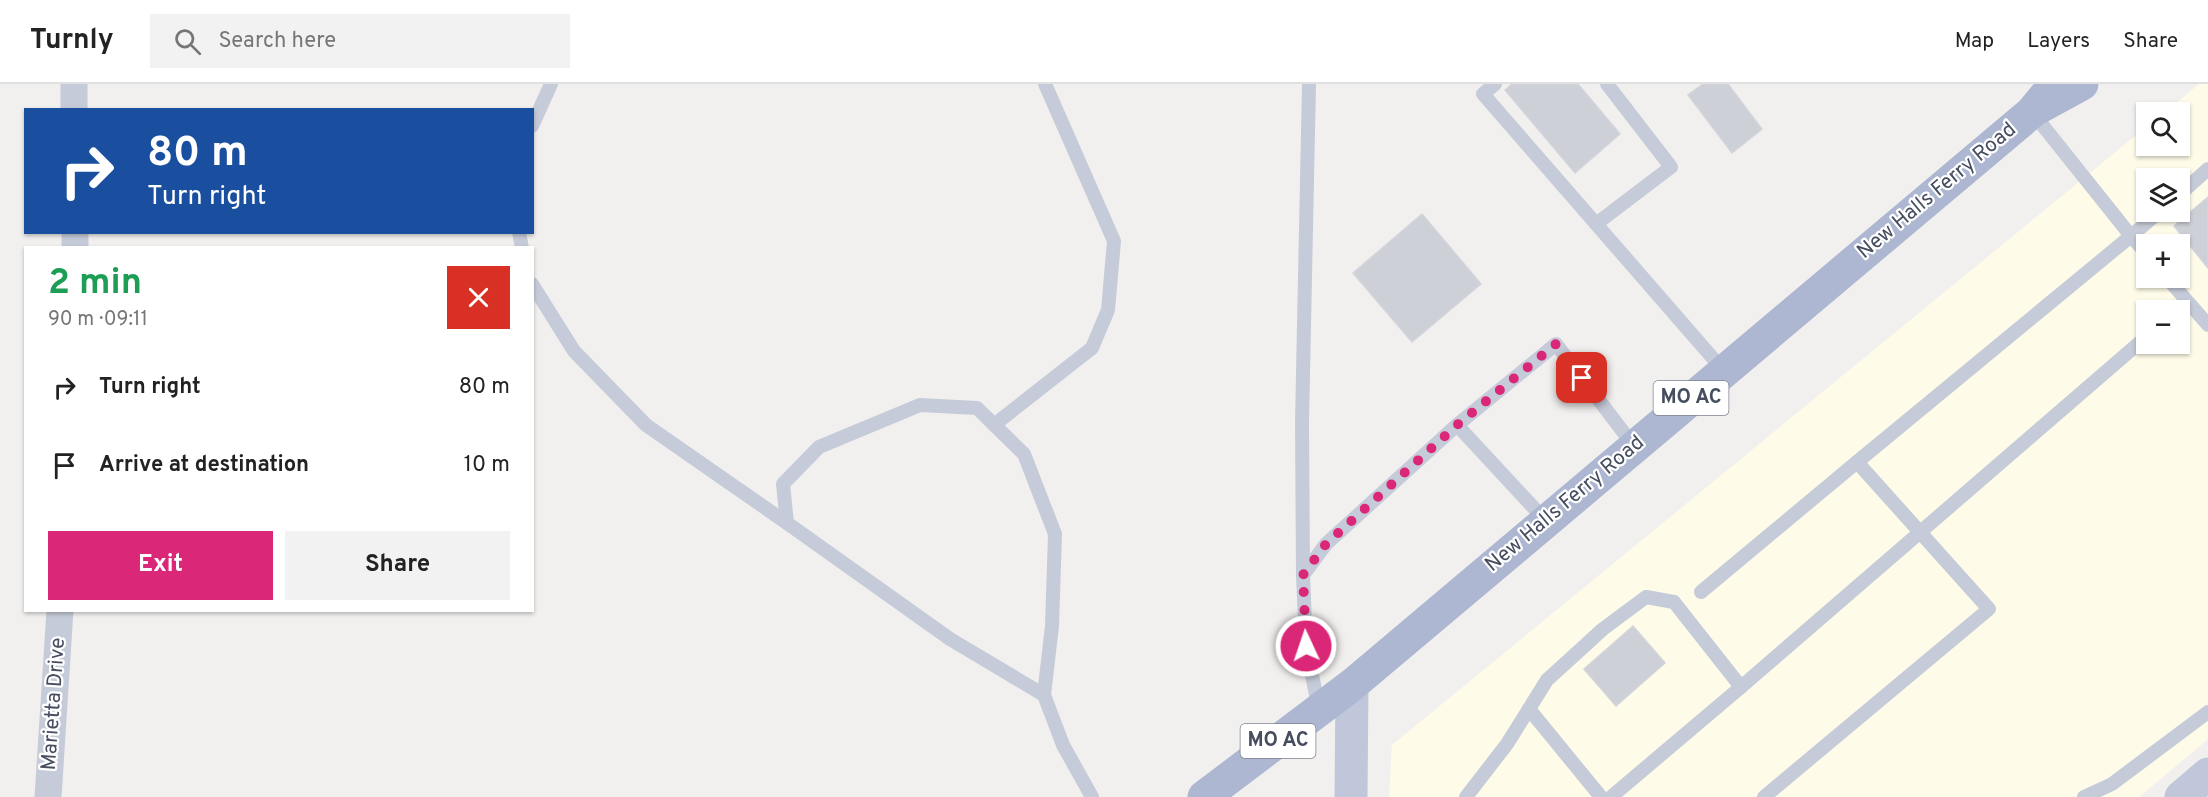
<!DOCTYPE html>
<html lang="en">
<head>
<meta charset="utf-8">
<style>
	body { margin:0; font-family:Overpass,sans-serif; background:#f2f2f2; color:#222; height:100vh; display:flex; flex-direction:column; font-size:22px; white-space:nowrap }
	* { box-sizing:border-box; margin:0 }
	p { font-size:20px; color:#767676 }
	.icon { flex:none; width:33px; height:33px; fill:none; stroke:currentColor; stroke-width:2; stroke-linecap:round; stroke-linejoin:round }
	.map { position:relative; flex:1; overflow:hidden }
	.sheet { position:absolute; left:24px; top:162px; width:510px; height:366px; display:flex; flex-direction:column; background:#fff; border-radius:0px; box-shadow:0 2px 4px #0004 }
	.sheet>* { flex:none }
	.hud { position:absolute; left:24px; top:24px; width:510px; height:126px; border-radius:0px; box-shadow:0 2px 4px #0004; background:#1a4fa0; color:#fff; overflow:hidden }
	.tools { position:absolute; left:2136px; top:18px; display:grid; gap:12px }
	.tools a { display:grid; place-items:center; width:54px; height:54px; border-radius:0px; background:#fff; box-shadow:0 2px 4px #0004; font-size:30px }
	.pin { position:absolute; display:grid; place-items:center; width:51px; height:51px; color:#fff; margin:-26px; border-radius:12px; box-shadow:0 3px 9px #0006 }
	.me { position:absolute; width:66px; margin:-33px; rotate:357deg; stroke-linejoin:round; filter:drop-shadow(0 0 4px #0008) }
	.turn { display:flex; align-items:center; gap:21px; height:126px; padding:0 24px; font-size:27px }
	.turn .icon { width:78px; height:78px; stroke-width:2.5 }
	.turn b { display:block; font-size:42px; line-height:51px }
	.round { display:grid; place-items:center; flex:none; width:63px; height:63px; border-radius:0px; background:#f2f2f2 }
	.overview { display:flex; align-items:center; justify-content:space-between; height:102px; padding:0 24px }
	h1 { font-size:36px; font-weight:700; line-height:45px; color:#1e9e55 }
	.action { display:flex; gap:12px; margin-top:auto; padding:12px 24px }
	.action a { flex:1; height:69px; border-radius:0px; background:#db2777; color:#fff; font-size:24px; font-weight:700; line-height:69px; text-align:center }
	.action a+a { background:#f2f2f2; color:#222 }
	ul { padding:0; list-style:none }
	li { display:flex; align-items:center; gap:18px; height:78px; padding:0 24px }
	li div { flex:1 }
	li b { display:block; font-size:22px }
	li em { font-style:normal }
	header { display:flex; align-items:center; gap:36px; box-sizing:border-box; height:84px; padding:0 30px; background:#fff; border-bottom:2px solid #e0e0e0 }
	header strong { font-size:28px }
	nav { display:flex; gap:33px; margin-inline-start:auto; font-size:21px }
	.search { width:420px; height:54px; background:#f2f2f2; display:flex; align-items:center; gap:15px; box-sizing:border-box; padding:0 21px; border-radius:0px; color:#767676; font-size:22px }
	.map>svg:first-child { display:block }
</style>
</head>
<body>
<header>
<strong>Turnly</strong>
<div class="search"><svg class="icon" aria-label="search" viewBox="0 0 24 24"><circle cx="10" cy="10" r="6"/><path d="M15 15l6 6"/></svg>Search here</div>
<nav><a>Map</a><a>Layers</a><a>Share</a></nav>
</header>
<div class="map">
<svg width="2208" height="713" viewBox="0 0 2208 713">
	<rect width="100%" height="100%" fill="#f2f0ef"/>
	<path fill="#fefce8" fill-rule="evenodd" d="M2199,0h9v655l-69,58h-750l3,-52 754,-618v19h34v-34h-15zM2146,94h34v34h-34zM2146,160h34v34h-34zM2146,226h34v34h-34z"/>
	<g fill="#ced0d8" stroke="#d3d4dc" stroke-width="1.5">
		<path d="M1512,0h66l42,50 -45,39 -70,-83z"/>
		<path d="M1703,0h25l34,45 -30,24 -44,-58z"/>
		<path d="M2208,113v71l-34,-42z"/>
		<path d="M1422,130l59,70 -69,58 -59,-69z"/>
		<path d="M1633,542l32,37 -49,43 -32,-37z"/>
	</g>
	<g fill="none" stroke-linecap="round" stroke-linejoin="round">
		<g stroke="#c5cbd8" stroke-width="14">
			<path d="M1495,0l-12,10 241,277"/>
			<path d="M2032,28l99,124 28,-24"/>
			<path d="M532,42l19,-42"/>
			<path d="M2180,110l28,-25"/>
			<path d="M1596,140l75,-57 -64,-83"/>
			<path d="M519,148l3,16"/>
			<path d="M2167,194l41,47"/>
			<path d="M532,200l42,67 72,74 141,98"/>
			<path d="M994,341l98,-77 16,-38 6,-69 -69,-157"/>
			<path d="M1546,437l-89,-96 99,-81 78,102"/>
			<path d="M1303,491l-1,-153 7,-338"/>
			<path d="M1701,508l156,-130"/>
			<path d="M1044,611l-94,-56 -163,-116 -4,-39 36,-37 101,-42 57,3 47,46 31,80 -3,92 -8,69 19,50 29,52"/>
			<path d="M1319,625l-13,-63 -3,-71 23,-31 131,-119"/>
			<path d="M1529,625l72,88"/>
			<path d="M1466,713l41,-53 40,-64 56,-51 43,-32 28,5 67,85"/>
			<path d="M1611,713l130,-110 405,-350"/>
			<path d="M1764,713l225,-188 -132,-147 274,-226 15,17"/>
			<path d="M2084,713l28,-13 96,-72"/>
		</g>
		<g stroke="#c5cbd8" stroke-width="27">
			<path d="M74,0v26"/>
			<path d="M75,148v16"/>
			<path d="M48,713l12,-187"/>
		</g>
		<g stroke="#c1c7da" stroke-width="33">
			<path d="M1351,713l1,-112"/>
			<path d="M2181,713l27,-23"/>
		</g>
		<g stroke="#adb7d1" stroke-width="33">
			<path d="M2038,24l44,-24"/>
			<path d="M1204,713l148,-112 680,-573 23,-28"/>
		</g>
	</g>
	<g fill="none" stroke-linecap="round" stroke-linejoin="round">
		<path stroke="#db2777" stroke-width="10" stroke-dasharray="0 18" d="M1306,562l-3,-71 23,-31 131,-119 99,-81 26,34"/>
	</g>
	<g text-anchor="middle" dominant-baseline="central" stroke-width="4.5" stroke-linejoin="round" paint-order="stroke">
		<g fill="#fff" stroke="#7e828f" stroke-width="1.5">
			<rect x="1653.5" y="297" width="75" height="34" rx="4.5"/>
			<rect x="1240.5" y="640" width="75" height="34" rx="4.5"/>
		</g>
		<g font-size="20" font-weight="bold" fill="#464d5f">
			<text x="1691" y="314">MO AC</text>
			<text x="1278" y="657">MO AC</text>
		</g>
		<g font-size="21" fill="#464d5f" stroke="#fff">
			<text transform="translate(1937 107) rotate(-40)">New Halls Ferry Road</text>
			<text transform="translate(1565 420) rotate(-40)">New Halls Ferry Road</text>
			<text transform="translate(54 620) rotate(-86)">Marietta Drive</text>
		</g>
	</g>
</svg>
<div class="tools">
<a><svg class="icon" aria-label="search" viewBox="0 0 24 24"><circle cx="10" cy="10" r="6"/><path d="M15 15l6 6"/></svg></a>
<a><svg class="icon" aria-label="layers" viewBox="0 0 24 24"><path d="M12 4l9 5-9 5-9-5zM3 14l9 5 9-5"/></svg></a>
<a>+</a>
<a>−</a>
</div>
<div class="pin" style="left:1582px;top:294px;background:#d93025"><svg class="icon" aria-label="arrive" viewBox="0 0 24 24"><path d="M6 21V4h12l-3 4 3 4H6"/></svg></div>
<svg class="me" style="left:1306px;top:562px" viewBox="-20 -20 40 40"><circle r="17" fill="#db2777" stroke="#fff" stroke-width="3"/><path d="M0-11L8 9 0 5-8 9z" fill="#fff"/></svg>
<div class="hud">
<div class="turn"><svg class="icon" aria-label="right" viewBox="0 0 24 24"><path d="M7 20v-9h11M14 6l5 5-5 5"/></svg><div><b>80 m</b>Turn right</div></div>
</div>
<section class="sheet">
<div class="overview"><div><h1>2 min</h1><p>90 m · 09:11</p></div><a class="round" style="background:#d93025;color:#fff"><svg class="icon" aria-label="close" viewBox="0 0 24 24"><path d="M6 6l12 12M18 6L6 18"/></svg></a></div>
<ul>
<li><svg class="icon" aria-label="right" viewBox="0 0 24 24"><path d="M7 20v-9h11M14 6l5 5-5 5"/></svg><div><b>Turn right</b></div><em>80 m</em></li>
<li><svg class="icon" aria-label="arrive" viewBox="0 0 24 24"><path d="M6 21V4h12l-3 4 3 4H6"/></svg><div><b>Arrive at destination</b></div><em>10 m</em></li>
</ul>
<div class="action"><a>Exit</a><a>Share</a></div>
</section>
</div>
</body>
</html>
